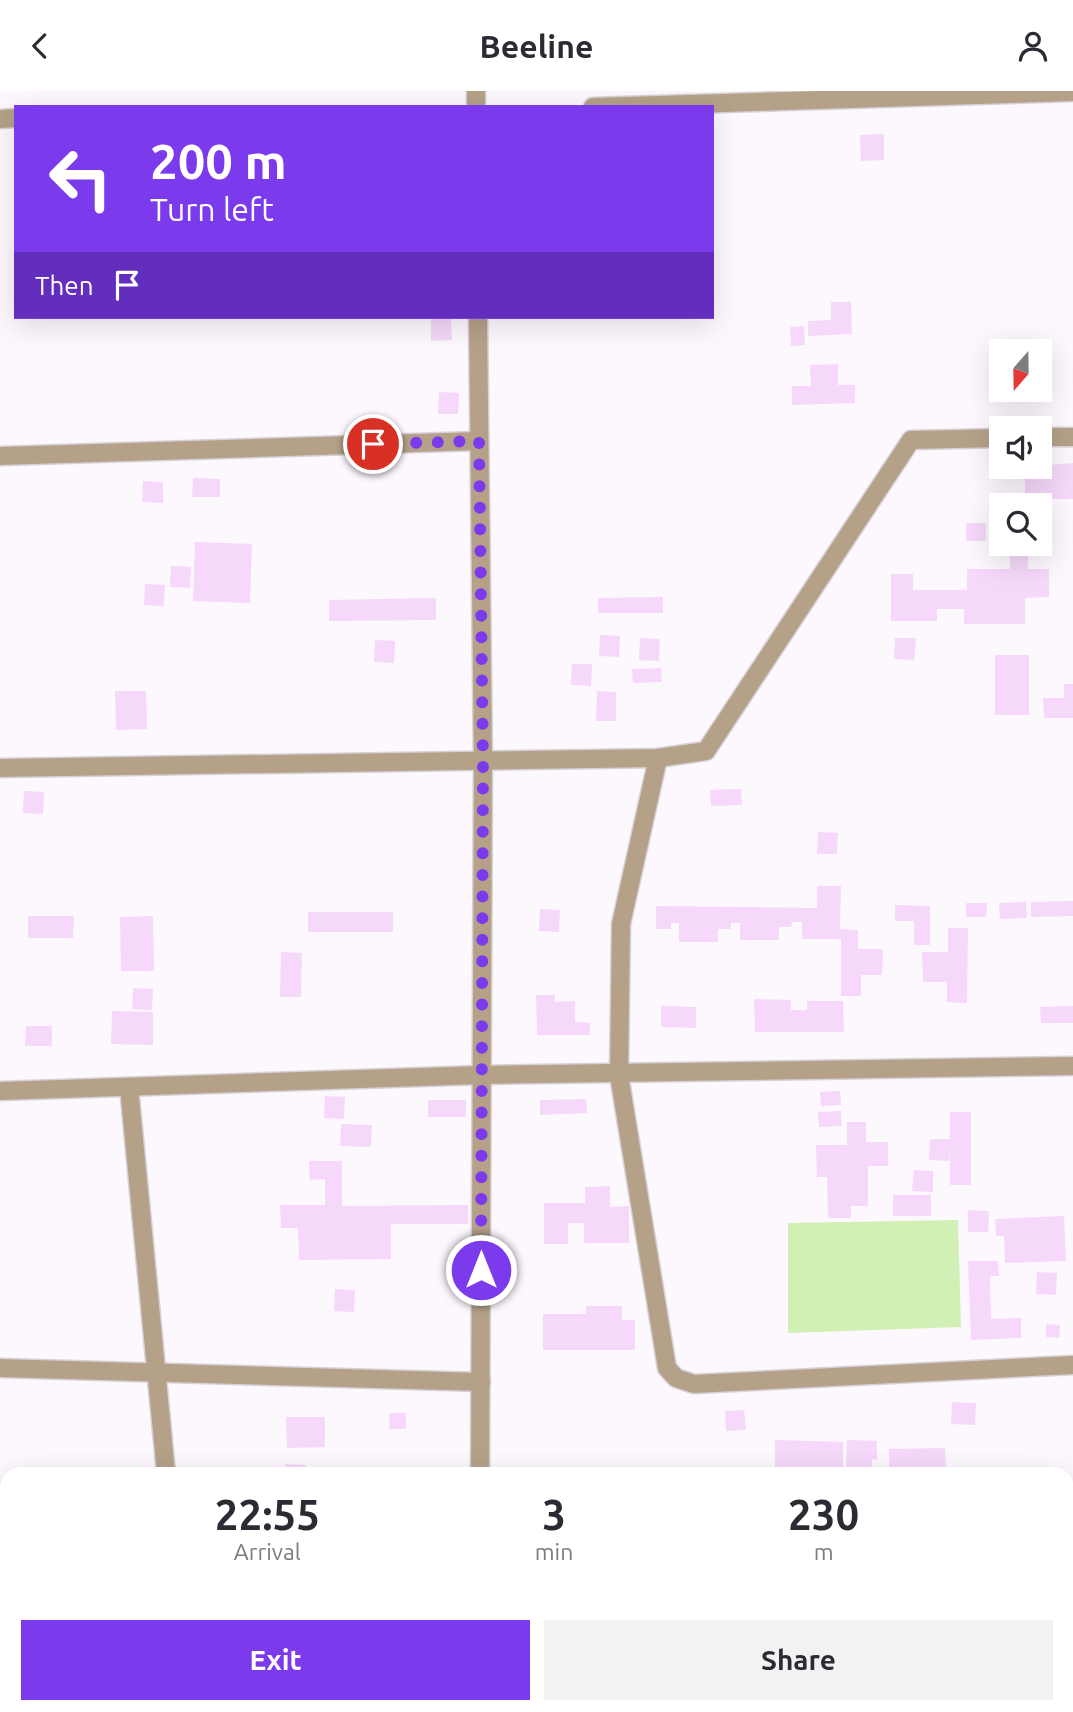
<!DOCTYPE html>
<html lang="en">
<head>
<meta charset="utf-8">
<style>
	body { margin:0; font-family:Ubuntu,sans-serif; background:#f2f2f3; color:#2b2b33; height:100vh; display:flex; flex-direction:column; font-size:26px; white-space:nowrap }
	* { box-sizing:border-box; margin:0 }
	p { font-size:23px; color:#7c7c81 }
	.icon { flex:none; width:38px; height:38px; fill:none; stroke:currentColor; stroke-width:2; stroke-linecap:round; stroke-linejoin:round }
	.map { position:relative; flex:1; overflow:hidden }
	.panel { position:absolute; left:0px; top:1376px; width:1074px; height:247px; display:flex; flex-direction:column; background:#fff; border-radius:21px 21px 0 0; box-shadow:0 7px 28px #0002 }
	.panel>* { flex:none }
	.banner { position:absolute; left:14px; top:14px; width:700px; height:214px; border-radius:0px; box-shadow:0 7px 28px #0002; background:#7c3aed; color:#fff; overflow:hidden }
	.needle { width:46px; rotate:200deg }
	.fabs { position:absolute; left:989px; top:248px; display:grid; gap:14px }
	.fabs a { display:grid; place-items:center; width:63px; height:63px; border-radius:0px; background:#fff; box-shadow:0 7px 28px #0002; font-size:35px }
	.pin { position:absolute; display:grid; place-items:center; width:60px; height:60px; color:#fff; margin:-30px; border:4px solid #fff; border-radius:50%; box-shadow:0 2px 7px #0007 }
	.me { position:absolute; width:77px; margin:-38px; rotate:0deg; stroke-linejoin:round; filter:drop-shadow(0 0 5px #0008) }
	.turn { display:flex; align-items:center; gap:24px; height:147px; padding:0 21px; font-size:32px }
	.turn .icon { width:91px; height:91px; stroke-width:2.5 }
	.turn b { display:block; font-size:49px; line-height:60px }
	.then { display:flex; align-items:center; height:66px; padding:0 21px; background:#0003; gap:14px; font-size:26px }
	.eta { display:flex; justify-content:space-evenly; align-items:center; height:119px; text-align:center }
	.eta b { font-size:42px; font-weight:600; line-height:49px }
	.primary-button { display:flex; gap:14px; margin-top:auto; padding:14px 21px }
	.primary-button a { flex:1; height:80px; border-radius:0px; background:#7c3aed; color:#fff; font-size:28px; font-weight:600; line-height:80px; text-align:center }
	.primary-button a+a { background:#f2f2f3; color:#2b2b33 }
	header { display:flex; justify-content:space-between; align-items:center; height:91px; padding:0 21px; background:#fff; font-size:32px; font-weight:600 }
	.map>svg:first-child { display:block }
</style>
</head>
<body>
<header><svg class="icon" aria-label="back" viewBox="0 0 24 24"><path d="M15 5l-7 7 7 7"/></svg>Beeline<svg class="icon" aria-label="person" viewBox="0 0 24 24"><circle cx="12" cy="8" r="4"/><path d="M4 21q1-7 8-7t8 7"/></svg></header>
<div class="map">
<svg width="1073" height="1621" viewBox="0 0 1073 1621">
	<rect width="100%" height="100%" fill="#fdf7fe"/>
	<path fill="#d1f0b5" d="M958,1129l3,107 -173,6v-110z"/>
	<g fill="#f5d8fa">
		<path d="M884,43v26l-23,1 -1,-26z"/>
		<path d="M831,211h20l1,32 -44,2v-15l23,-1z"/>
		<path d="M431,226h20l1,23 -21,1z"/>
		<path d="M804,235l1,19 -14,1 -1,-19z"/>
		<path d="M838,273v21h17v18l-63,2v-19h19l-1,-21z"/>
		<path d="M439,301l20,1 -1,21h-20z"/>
		<path d="M1073,372v36h-48v-32z"/>
		<path d="M193,387l27,1v18h-28z"/>
		<path d="M143,390l20,1v21l-21,-1z"/>
		<rect x="966" y="432" width="20" height="18"/>
		<path d="M195,451l57,2 -2,59 -57,-2z"/>
		<path d="M1010,459h18v19h21v28l-24,1v26h-61v-15h-27v12h-46v-47h22v16h54v-21h43z"/>
		<path d="M171,475l20,1 -1,21 -20,-1z"/>
		<path d="M145,493l20,1 -1,21 -20,-1z"/>
		<path d="M663,506v16h-65v-15z"/>
		<path d="M436,507v22l-107,1v-21z"/>
		<path d="M600,544l20,1 -1,21 -20,-1z"/>
		<path d="M640,547l20,1 -1,22 -20,-1z"/>
		<path d="M895,547h21l-2,22 -20,-1z"/>
		<path d="M375,549l20,1 -1,22 -20,-1z"/>
		<rect x="995" y="564" width="34" height="60"/>
		<path d="M572,573h20l-1,22 -20,-1z"/>
		<path d="M661,577l1,14 -29,1 -1,-14z"/>
		<path d="M1064,593h9v34h-29l-1,-20h21z"/>
		<path d="M115,600h31l1,38 -31,1z"/>
		<path d="M597,600l19,1v29h-20z"/>
		<path d="M741,698l1,16 -31,1 -1,-16z"/>
		<path d="M24,700l20,1 -1,22 -20,-1z"/>
		<path d="M818,741l20,1 -1,21h-20z"/>
		<path d="M817,795h24l-1,43 18,1v19h25l-1,26h-21v21h-20v-57h-39v-17h-10l-1,5h-12v13h-39v-17h-9v6h-13v13h-39v-19h-8v6h-15v-23l161,2z"/>
		<path d="M1073,810v15l-42,1v-15z"/>
		<path d="M1026,811l1,16 -27,1 -1,-16z"/>
		<path d="M966,812h21l-1,14h-20z"/>
		<path d="M895,814l35,1v39h-16v-24h-19z"/>
		<path d="M540,818l20,1 -1,22 -20,-1z"/>
		<rect x="308" y="821" width="85" height="20"/>
		<path d="M28,825h46l-1,22h-45z"/>
		<path d="M153,825l1,55h-33l-1,-54z"/>
		<path d="M948,837h20l-1,75 -20,-1v-20h-24l-1,-30h26z"/>
		<path d="M281,861l21,1 -1,44h-21z"/>
		<path d="M133,897l20,1 -1,21 -20,-1z"/>
		<path d="M536,904h19v7l20,-1v21l15,1v12h-53z"/>
		<path d="M754,908l37,1v10h16v-9h36l1,31h-89z"/>
		<path d="M661,915l35,1v21l-35,-1z"/>
		<path d="M1073,915v17h-32l-1,-16z"/>
		<path d="M112,920l41,1v33l-42,-1z"/>
		<path d="M26,935h26v20h-27z"/>
		<path d="M840,1000l1,14 -20,1 -1,-14z"/>
		<path d="M325,1005l20,1 -1,22 -20,-1z"/>
		<path d="M586,1008l1,14 -47,2v-15z"/>
		<rect x="428" y="1009" width="38" height="17"/>
		<path d="M841,1020l1,15 -23,1 -1,-15z"/>
		<path d="M950,1021h21v73h-21v-32l-1,8 -20,-1 1,-21h20z"/>
		<path d="M847,1031h19v20h22v24h-20v40h-17v12h-23l-1,-41h-10l-1,-32h31z"/>
		<path d="M341,1033l31,1 -1,22 -31,-1z"/>
		<path d="M309,1070h33v45l126,-1v19h-77v35l-92,1 -1,-32h-17l-1,-23h45v-26l-15,1z"/>
		<path d="M914,1079l19,1v21l-21,-1z"/>
		<path d="M610,1095v21l19,-1v37h-45v-20h-16v21h-24v-41h41v-16z"/>
		<rect x="893" y="1104" width="38" height="21"/>
		<path d="M968,1119l21,1 -1,21h-20z"/>
		<path d="M1064,1125l2,45 -61,2 -1,-27h-8l-1,-17z"/>
		<path d="M968,1170h30l1,15h-9l1,43 30,-1v20l-50,2z"/>
		<path d="M1037,1181l20,1 -1,22 -20,-1z"/>
		<path d="M335,1198l20,1 -1,22 -20,-1z"/>
		<path d="M586,1215h36v14h13v30h-92v-36h43z"/>
		<path d="M1046,1233l14,1 -1,13 -13,-1z"/>
		<path d="M952,1311l24,1 -1,22 -24,-1z"/>
		<path d="M744,1319l2,20 -20,1 -1,-20z"/>
		<path d="M390,1322h16v16h-17z"/>
		<path d="M286,1326h39v30l-38,1z"/>
		<path d="M775,1349l68,2v31h-68z"/>
		<path d="M847,1349l30,1v19l-5,-1v14h-26z"/>
		<path d="M945,1357l1,25h-57v-24z"/>
		<path d="M285,1373l21,1 -1,8h-20z"/>
	</g>
	<g fill="none" stroke-linecap="round" stroke-linejoin="round">
		<g stroke="#d7d2d8" stroke-width="21">
			<g id="minor">
				<path d="M476,0v16"/>
				<path d="M593,16l480,-15"/>
				<path d="M0,28l16,-1"/>
				<path d="M478,226l5,445 -3,711"/>
				<path d="M1040,346h33"/>
				<path d="M0,365l479,-15"/>
				<path d="M658,667l-37,166 -2,151 48,293 9,10 18,6 379,-19"/>
				<path d="M0,677l658,-10 48,-7 205,-311 90,-2"/>
				<path d="M129,996l37,386"/>
				<path d="M0,1000l482,-16 591,-9"/>
				<path d="M0,1277l481,14"/>
				<path d="M1068,1593h5"/>
				<path d="M192,1615v6"/>
				<path d="M481,1615v6"/>
				<path d="M547,1621l108,-6"/>
			</g>
		</g>
		<use href="#minor" stroke="#b4a188" stroke-width="18"/>
	</g>
	<g fill="none" stroke-linecap="round" stroke-linejoin="round">
		<path stroke="#7c3aed" stroke-width="12" stroke-dasharray="0 21.6" d="M373,353l106,-3 4,321 -2,508"/>
	</g>
</svg>
<div class="fabs">
<a><svg class="needle" viewBox="-14 -14 28 28"><path d="M0-13l5 13h-10z" fill="#e53935"/><path d="M0 13l5-13h-10z" fill="#7c7c81"/></svg></a>
<a><svg class="icon" aria-label="sound" viewBox="0 0 24 24"><path d="M4 9h4l5-4v14l-5-4H4zM17 9q2 3 0 6"/></svg></a>
<a><svg class="icon" aria-label="search" viewBox="0 0 24 24"><circle cx="10" cy="10" r="6"/><path d="M15 15l6 6"/></svg></a>
</div>
<div class="pin" style="left:373px;top:353px;background:#d93025"><svg class="icon" aria-label="arrive" viewBox="0 0 24 24"><path d="M6 21V4h12l-3 4 3 4H6"/></svg></div>
<svg class="me" style="left:481px;top:1179px" viewBox="-20 -20 40 40"><circle r="17" fill="#7c3aed" stroke="#fff" stroke-width="3"/><path d="M0-11L8 9 0 5-8 9z" fill="#fff"/></svg>
<div class="banner">
<div class="turn"><svg class="icon" aria-label="left" viewBox="0 0 24 24"><path d="M17 20v-9H6M10 6l-5 5 5 5"/></svg><div><b>200 m</b>Turn left</div></div>
<div class="then">Then<svg class="icon" aria-label="arrive" viewBox="0 0 24 24"><path d="M6 21V4h12l-3 4 3 4H6"/></svg></div>
</div>
<section class="panel">
<div class="eta">
<div><b>22:55</b><p>Arrival</p></div>
<div><b>3</b><p>min</p></div>
<div><b>230</b><p>m</p></div>
</div>
<div class="primary-button"><a>Exit</a><a>Share</a></div>
</section>
</div>
</body>
</html>
